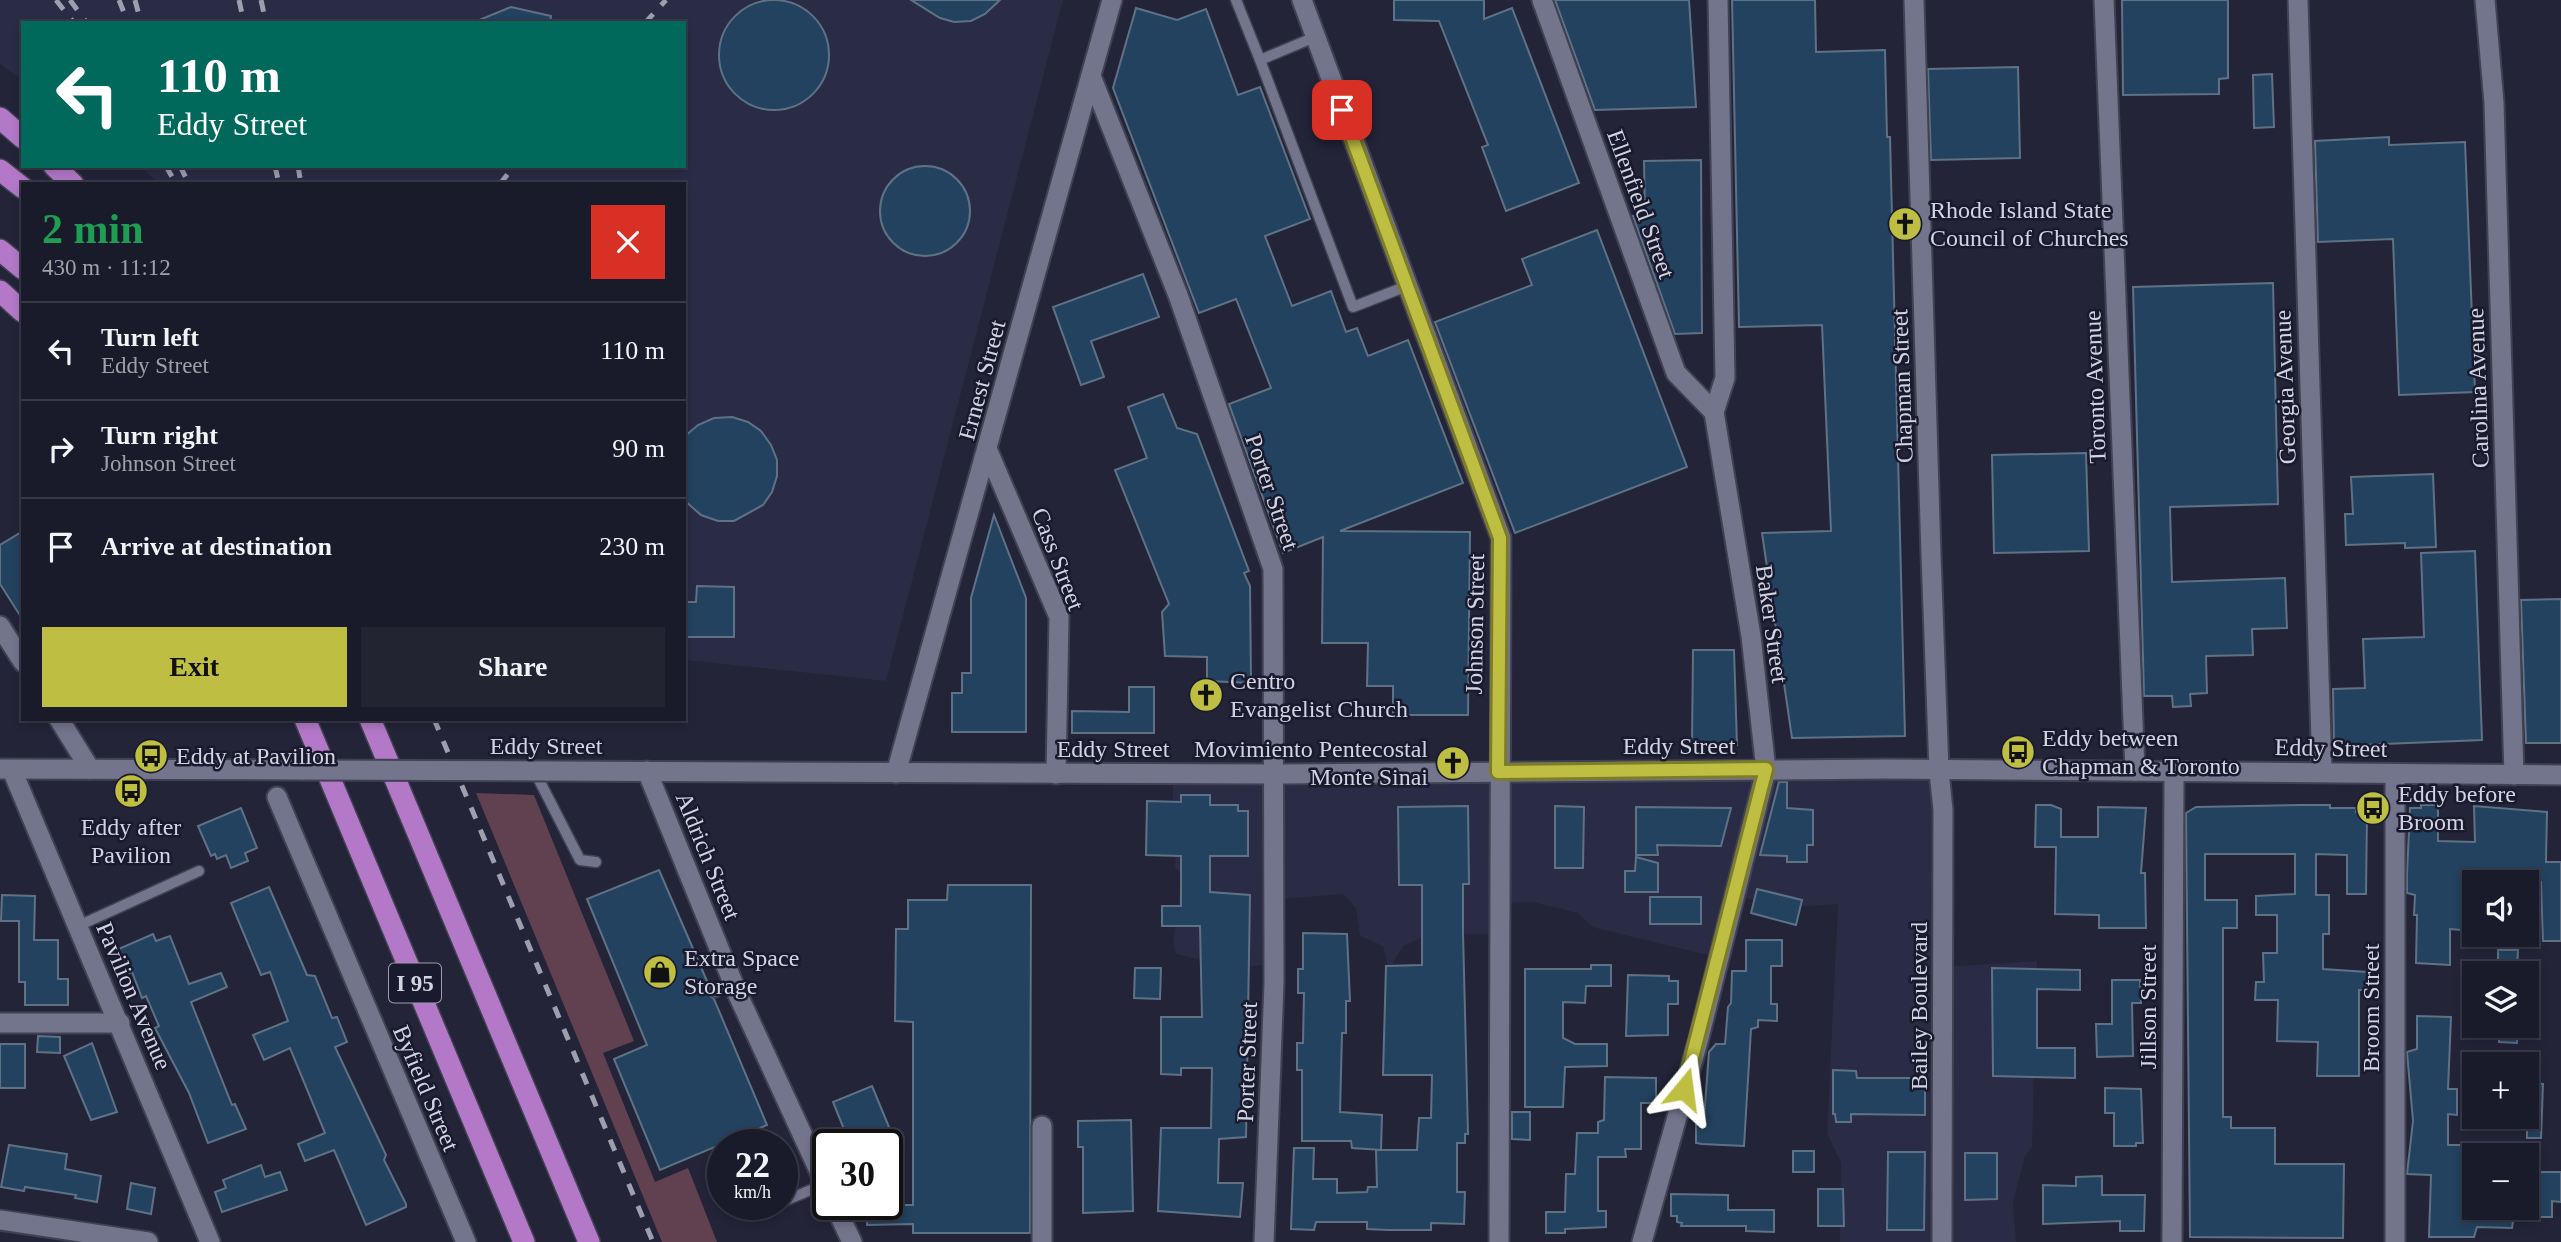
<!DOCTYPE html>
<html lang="en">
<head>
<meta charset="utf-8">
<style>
	body { margin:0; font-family:"Times New Roman",serif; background:#232432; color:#f1f3f6; height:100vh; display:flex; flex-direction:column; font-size:26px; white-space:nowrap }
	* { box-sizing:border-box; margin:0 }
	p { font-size:23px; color:#9fa1a8 }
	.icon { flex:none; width:38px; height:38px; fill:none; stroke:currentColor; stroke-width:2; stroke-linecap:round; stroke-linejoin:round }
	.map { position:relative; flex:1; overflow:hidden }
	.drawer { position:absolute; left:21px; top:182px; width:665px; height:539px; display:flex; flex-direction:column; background:#1a1b2a; border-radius:0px; box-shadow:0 4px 10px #0003,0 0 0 2px #383947 }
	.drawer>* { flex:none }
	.guide { position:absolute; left:21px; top:21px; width:665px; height:147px; border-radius:0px; box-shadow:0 4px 10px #0003,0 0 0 2px #383947; background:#00695c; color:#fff; overflow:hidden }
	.controls { position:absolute; left:2462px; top:870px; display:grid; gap:14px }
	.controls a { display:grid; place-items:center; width:77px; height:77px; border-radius:0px; background:#1a1b2a; box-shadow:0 4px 10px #0003,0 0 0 2px #383947; font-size:35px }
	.speed { position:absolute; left:707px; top:1129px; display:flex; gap:14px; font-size:35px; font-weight:700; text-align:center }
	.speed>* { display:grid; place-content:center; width:91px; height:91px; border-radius:50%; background:#1a1b2a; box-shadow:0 4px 10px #0003,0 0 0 2px #383947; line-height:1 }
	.speed small { font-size:18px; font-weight:400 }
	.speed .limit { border:4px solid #111; border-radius:10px; background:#fff; color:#111 }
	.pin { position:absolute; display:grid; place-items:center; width:60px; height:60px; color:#fff; margin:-30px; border-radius:14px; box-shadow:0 4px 10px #0006 }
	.me { position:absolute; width:77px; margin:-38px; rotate:16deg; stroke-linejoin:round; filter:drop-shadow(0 0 5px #0008) }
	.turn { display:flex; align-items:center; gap:24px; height:147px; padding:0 21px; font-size:32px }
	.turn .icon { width:91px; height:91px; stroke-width:2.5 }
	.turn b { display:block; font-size:49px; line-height:60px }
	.round { display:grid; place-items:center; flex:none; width:74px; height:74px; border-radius:0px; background:#232432 }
	.summary { display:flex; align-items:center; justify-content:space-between; height:119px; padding:0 21px }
	h1 { font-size:42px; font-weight:700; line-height:52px; color:#1e9e55 }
	.action { display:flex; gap:14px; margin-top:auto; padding:14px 21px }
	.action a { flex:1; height:80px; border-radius:0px; background:#bebf42; color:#111; font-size:28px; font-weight:700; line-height:80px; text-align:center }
	.action a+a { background:#232432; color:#f1f3f6 }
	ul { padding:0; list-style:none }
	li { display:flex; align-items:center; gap:21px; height:98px; padding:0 21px; border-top:2px solid #383947 }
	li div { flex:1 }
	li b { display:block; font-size:26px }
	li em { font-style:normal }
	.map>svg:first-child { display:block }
</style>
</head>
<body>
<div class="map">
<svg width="2561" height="1242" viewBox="0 0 2561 1242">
	<rect width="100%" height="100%" fill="#232438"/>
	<g fill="#2a2b45">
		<path d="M0,0h1063l-177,681 -202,-21v-476h-524l-21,-18h545v-143h-661v57l-23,-16z"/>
		<path d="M1938,771l3,196 96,-6 -5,186 -7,9 -12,46 3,40h-176l1,-79 -14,-30 11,-229 -44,3 -61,-11 -17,61 -124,-30 -14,-14 -45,-11 -30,1 -7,31h-66l-27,12 -11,18 -4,1 -5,-19 -23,-10 -4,-28 -13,-14 -62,5 -6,65 -41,4 -58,-14 -3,-11 9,-69 -7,-6 2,-31 -4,-10v-52z"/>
	</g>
	<path fill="#61414f" d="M476,793l58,2 100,246 -31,12 52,129 33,-14 29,74h-55z"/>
	<g fill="#23425f" stroke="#5f7285" stroke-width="2">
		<circle cx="774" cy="55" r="55"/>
		<path d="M911,0h89l-15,14 -14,7 -17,1 -14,-4z"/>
		<path d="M1394,0h90v19l28,-11 67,175 -73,28 -24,-64 6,-2 -49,-124 -45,-1z"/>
		<path d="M1555,0h134l7,107 -101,3z"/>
		<path d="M1732,0h83l1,52 69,-2 2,87h3l15,599 -113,2 -30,-205 69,-2 -9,-206 -83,2z"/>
		<path d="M2122,0h106v78l-9,1v15l-96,1z"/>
		<path d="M511,7l40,9 -1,7h-78z"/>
		<path d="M1136,8l41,12 29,-11 32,86 22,-8 50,132 -45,17 27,70 39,-15 15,41 11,-4 11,28 40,-16 55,143 -123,48 130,1 -2,183h-75v-29h-26l1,-43h-46l1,-106 -40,16 -54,-149 42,-16 -35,-89 -37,14 -86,-225z"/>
		<path d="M2018,67l2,91 -89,2 -3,-91z"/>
		<path d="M2272,74l2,53 -20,1 -1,-53z"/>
		<path d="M2389,137v8l76,-3 10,250 -76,3 -6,-156 -75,3 -3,-101z"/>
		<path d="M1701,160l1,173 -27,1 -42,-118h12l-1,-55z"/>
		<circle cx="925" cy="211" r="45"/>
		<path d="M1597,230l90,237 -172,66 -80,-211 97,-37 -10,-26z"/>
		<path d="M1143,274l16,43 -68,24 13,36 -23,8 -28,-78z"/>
		<path d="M2273,283l5,221 -108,3 2,75 113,-4 2,50 -35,1 1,26 -47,1 1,37 -17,1 1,12 -18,1 -1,-11h-28l-11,-409z"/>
		<path d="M1163,394l14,34 20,6 52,137 -5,2 6,13 1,97 -44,-2v-24l-42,-1 -3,-44 7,-8 -54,-134 32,-12 -19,-51z"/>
		<path d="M732,417l16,5 13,9 10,14 6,15v16l-5,16 -9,13 -29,16h-16l-17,-6 -17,-15v-63l14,-12 16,-7z"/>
		<path d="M2086,453l3,98 -95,2 -2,-98z"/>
		<path d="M2433,474l3,73 -31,1v-5l-59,2 -1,-31h8l-2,-37z"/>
		<path d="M994,515l32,83v134h-74v-39h10v-20h9v-75z"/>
		<path d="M23,531v89l-23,-36v-39z"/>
		<path d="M2475,551l7,189 -148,6 -1,-57 32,-1 -2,-49 61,-2 -3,-84z"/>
		<path d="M697,586l37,1v50h-50v-35h12z"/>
		<path d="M2561,599v144h-35l-5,-143z"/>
		<path d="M1693,650h41l3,95h-45z"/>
		<path d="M1129,687h25v46h-82v-22l57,1z"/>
		<path d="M1779,782h8v26l26,2v35h-6v17h-20v-6l-27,-1z"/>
		<path d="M1181,795h29v10h28v6h10v45h-38v36l40,3 -4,242 -27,2 -1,44h25l-3,34 -82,-6 3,-83h50l1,-60h-31v7l-20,-1v-57h41l-2,-91h-38v-20h19v-50l-35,-1 1,-54 34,1z"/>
		<path d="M2036,805h15l10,4v28h37v-30l48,1 -5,65h4l1,55h-47v-13l-44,-1 1,-67h-21z"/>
		<path d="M2302,805h28v3h26v4l11,1 -1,81h-19v-39l-31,-1v41h13v39h-6v35l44,3v18h-8v86h-42l1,-34 -41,-1 1,-41h-23l1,-18h8l-1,-29h14v-38h-21v-19l39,-2v-40h-90v46h32v28h-14v189h8v11h44v36h69l-1,74 -153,-1 -4,-424 10,-6z"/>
		<path d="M2421,805h17v36l37,1 -1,-36 73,6 -1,50h15v79h-18l-2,-59h-67v14h-12l-1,34 -11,-1v36l-34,-2 1,-48h-3l1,-20 -8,-2v-19l3,-66h11z"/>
		<path d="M1468,806l1,78h-6v48l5,202h-3v9h-8v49h8l-1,32 -33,-1v7h-43l-21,-1v-7h-51l-2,8 -23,-1 3,-81h20l-1,31h24v14l30,-1 1,-5h9l-1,-37h41l2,-32h12l1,-43h-49l3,-109 36,-1v-80h-23l-1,-78z"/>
		<path d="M1555,806l29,1 -1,61h-28z"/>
		<path d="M1636,807l95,1 -10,38 -64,-1 1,10h-22z"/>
		<path d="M241,808l16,40 -12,5 3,8 -17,7 -5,-13 -9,4 -2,-5 -4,2 -13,-30z"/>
		<path d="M1636,857l22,6v29h-33v-21h10z"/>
		<path d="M659,870l51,118 -1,7 5,4 53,126 -107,45 -46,-111 33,-14 -60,-146z"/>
		<path d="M948,885h83l-1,348h-117v-9l-46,1 1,-20h45v-183l-18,-1 1,-92h12v-29h39z"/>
		<path d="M269,887l38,88 8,1 17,42 5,-1 10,25 -12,5 51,108 -2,5 22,44v3l-40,18 -32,-75 -29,11 -7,-17 27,-11 -35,-85 -26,12 -11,-25 35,-14 -18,-49 -9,3 -30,-72z"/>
		<path d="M1757,889l45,11 -6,25 -45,-12z"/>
		<path d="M2,895l33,1 -1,44h24v39h10v26h-43v-23h-6v-61h-18z"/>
		<rect x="1650" y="897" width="51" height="27"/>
		<path d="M1303,933l44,1 3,67h-4v32h-4l-2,79 42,3 -1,35 -29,-2 -1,-7h-49v-71h-5v-27h6l1,-50h-6v-24h5z"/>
		<path d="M153,934l3,7 14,-5 19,48 32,-11 6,14 -36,15 41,103 3,-1 11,25 -38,14 -19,-50 -34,-65 4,-2 -13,-30 -4,2 -10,-26 -8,3 -10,-24z"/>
		<path d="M1746,940h36v26h-11v38h6v17l-19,-1v7l-7,2 -7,117 -42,-2 -6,-1v-24l8,-1 5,-66 7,-8h9l3,-37 3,-4 1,-32h14z"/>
		<path d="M2498,950h20l-1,19h-19z"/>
		<path d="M1591,965h20v21h-25l-1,17 -22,-1v36l12,6h32v22l-42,1 -2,40h-38v-138h66z"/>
		<path d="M1135,968h26l-1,31 -26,-1z"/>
		<path d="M1992,968l88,2v20l-43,-1v59h38v30l-82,-2z"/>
		<path d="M1628,975l41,1v5h9v23h-10v31l-42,1z"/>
		<path d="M2112,980h28l1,23h-9l1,53 -36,1 -1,-33h16z"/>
		<path d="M2417,1016l34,1 -3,72h9v26l-9,-1v31h26v63h41l-3,20 -35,-1 -3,10h-45l2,-62 -24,-1 6,-53 -6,-69 10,-3z"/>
		<path d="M2499,1026h19l-1,17 -18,-1z"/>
		<path d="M38,1036l22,1v16l-23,-1z"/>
		<path d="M92,1043l25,69 -26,8 -27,-64z"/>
		<rect x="0" y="1044" width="25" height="44"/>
		<path d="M1833,1070l23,1 1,7h68v37l-74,-1v8h-15l-1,-8h-2z"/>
		<path d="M1605,1077l51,1v25h-15v46h-16l1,8h-28v54h8v16l-41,2v4h-19v-21h19l1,-38h9l2,-41h21v-11l6,-2z"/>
		<path d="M2527,1083l16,1 -2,54h-14z"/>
		<path d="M872,1086l24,58h-46l-17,-42z"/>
		<path d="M2105,1088l36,1 2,54h-7v3h-22v-33h-9z"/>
		<path d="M1512,1112h18v28l-18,-1z"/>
		<path d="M1131,1120l2,91 -50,2v-66h-5v-26z"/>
		<path d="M9,1145l58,9 -2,15 36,7 -4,26 -22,-4 1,-3 -51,-8 -1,4 -23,-4z"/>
		<rect x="1793" y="1151" width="21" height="21"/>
		<path d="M1888,1152h37l-1,78h-37z"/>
		<path d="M1965,1153h32v46l-32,1z"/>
		<path d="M261,1165l4,12 15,-5 7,18 -65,22 -7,-20 11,-4 -3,-8z"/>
		<path d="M2532,1172h29v30l-9,-1v16h-25v-43z"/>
		<path d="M2102,1176v19h43l-1,36h-24v-10l-77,3v-39l33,1v-9z"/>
		<path d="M131,1183l24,5 -4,26 -24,-5z"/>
		<path d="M1818,1189h25l1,37h-26z"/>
		<path d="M1671,1194l57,1v15h46v22l-28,-1v-5h-65l1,-3 -5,-1v-6h-6z"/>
	</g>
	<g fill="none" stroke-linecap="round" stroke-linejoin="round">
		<g stroke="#404152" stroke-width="13">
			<g id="service">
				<path d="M1236,0l24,60 55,-23"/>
				<path d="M1260,60l93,247 54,-21"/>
				<path d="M535,772l45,88 16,2"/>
				<path d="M78,926l121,-55"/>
				<path d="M716,992l18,-9"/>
				<path d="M782,1202l43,-18"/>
				<path d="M763,1204h14"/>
			</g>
		</g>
		<g stroke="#404152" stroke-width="23">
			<g id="minor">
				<path d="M1302,0l199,538 -2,704"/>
				<path d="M1542,0l134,373 38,39"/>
				<path d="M1914,0l17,555 8,216 4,39 -1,432"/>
				<path d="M2104,0l31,771"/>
				<path d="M2298,0l24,772"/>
				<path d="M2485,0l9,103 20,672"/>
				<path d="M1091,76l87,219 95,274 1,414 -10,259"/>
				<path d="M988,451l71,166 -3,157"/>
				<path d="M0,626l23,36"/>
				<path d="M59,719l31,50"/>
				<path d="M12,770l198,472"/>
				<path d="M2395,774v468"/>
				<path d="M277,797l189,445"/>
				<path d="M0,1023h120"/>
				<path d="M1042,1126v116"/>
				<path d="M0,1220l148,22"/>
				<path d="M1642,1242l57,-204 67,-268 -15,-134 -37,-224 11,-34 -7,-378"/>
				<path d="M2172,1242l2,-470"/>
			</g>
		</g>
		<g stroke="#404152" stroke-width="23">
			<g id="tertiary">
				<path d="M647,771l91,224 90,195"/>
				<path d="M896,773l216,-773"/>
				<path d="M834,1204l18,38"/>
			</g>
		</g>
		<g stroke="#404152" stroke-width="23">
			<g id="secondary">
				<path d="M0,769l303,1"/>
				<path d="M546,771l735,3 605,-5 675,6"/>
			</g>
		</g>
		<g stroke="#404152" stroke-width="24">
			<g id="motorway">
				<path d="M0,118l23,20"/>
				<path d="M54,166l19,18"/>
				<path d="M0,170l23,18"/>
				<path d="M0,250l23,19"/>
				<path d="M0,291l23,21"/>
				<path d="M305,719l219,523"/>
				<path d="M370,719l219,523"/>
			</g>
		</g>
		<use href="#service" stroke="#73758d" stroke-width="10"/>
		<use href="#minor" stroke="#73758d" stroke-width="19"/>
		<use href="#tertiary" stroke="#73758d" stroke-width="19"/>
		<use href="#secondary" stroke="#73758d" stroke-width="19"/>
		<use href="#motorway" stroke="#b478c8" stroke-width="21"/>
		<g stroke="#9e9fae" stroke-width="5" stroke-dasharray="12 12" stroke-linecap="butt">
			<path d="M56,0l18,23"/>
			<path d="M70,0l17,23"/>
			<path d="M119,0l9,23"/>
			<path d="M135,0l4,15"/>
			<path d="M239,0l5,23"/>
			<path d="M261,0l5,23"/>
			<path d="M645,23l21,-23"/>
			<path d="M166,166l10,18"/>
			<path d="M180,166l9,18"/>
			<path d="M275,166l4,18"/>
			<path d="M298,166l3,18"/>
			<path d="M500,184l14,-18"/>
			<path d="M434,719l219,523"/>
		</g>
		<g stroke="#404152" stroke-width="23" stroke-linecap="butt">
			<path id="secondary-bridge" d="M303,770l243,1"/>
		</g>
		<use href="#secondary-bridge" stroke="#73758d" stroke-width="19"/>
	</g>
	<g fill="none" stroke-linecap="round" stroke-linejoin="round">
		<g stroke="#7c7c2b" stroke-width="18">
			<path id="route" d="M1342,110l158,428 -2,234 268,-3 -82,320"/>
		</g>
		<use href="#route" stroke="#bebf42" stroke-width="12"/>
	</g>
	<defs>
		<g id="church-disc" transform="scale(1.75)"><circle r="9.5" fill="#bebf42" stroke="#1a1a2e"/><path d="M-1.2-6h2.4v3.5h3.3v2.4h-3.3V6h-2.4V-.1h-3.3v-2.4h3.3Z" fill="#111"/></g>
		<g id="bus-disc" transform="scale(1.75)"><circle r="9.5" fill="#bebf42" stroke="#1a1a2e"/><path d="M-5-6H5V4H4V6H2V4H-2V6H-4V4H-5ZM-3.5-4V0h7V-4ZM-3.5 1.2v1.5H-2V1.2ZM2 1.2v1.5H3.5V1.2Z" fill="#111"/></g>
		<g id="shop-disc" transform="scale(1.75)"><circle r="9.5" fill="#bebf42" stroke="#1a1a2e"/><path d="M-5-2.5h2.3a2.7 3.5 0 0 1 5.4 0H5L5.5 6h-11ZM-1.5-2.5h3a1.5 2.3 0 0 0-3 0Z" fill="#111"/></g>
	</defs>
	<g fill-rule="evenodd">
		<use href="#church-disc" x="1905" y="224"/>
		<use href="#church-disc" x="1206" y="695"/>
		<use href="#bus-disc" x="2018" y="752"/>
		<use href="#bus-disc" x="151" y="756"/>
		<use href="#church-disc" x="1453" y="763"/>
		<use href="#bus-disc" x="131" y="791"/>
		<use href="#bus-disc" x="2373" y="808"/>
		<use href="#shop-disc" x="660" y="972"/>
	</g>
	<g text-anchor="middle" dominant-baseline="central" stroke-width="5" stroke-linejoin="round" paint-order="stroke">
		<rect fill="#1a1a2e" stroke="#9c9cac" stroke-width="2" x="389" y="963.5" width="52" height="39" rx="5"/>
		<g font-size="23" font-weight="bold" fill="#d3d4e2">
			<text x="415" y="983">I 95</text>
		</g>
		<g font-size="24" fill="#d3d4e2" stroke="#1a1a2e">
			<text transform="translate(1641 204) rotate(70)">Ellenfield Street</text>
			<text transform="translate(982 380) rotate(-75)">Ernest Street</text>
			<text transform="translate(1902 386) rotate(-92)">Chapman Street</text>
			<text transform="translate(2095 387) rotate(-92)">Toronto Avenue</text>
			<text transform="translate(2285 387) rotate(-92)">Georgia Avenue</text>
			<text transform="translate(2478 388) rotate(-92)">Carolina Avenue</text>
			<text transform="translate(1272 492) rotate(71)">Porter Street</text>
			<text transform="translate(1058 559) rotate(69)">Cass Street</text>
			<text transform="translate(1475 624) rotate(-89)">Johnson Street</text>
			<text transform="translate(1772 624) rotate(82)">Baker Street</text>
			<text x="546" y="746">Eddy Street</text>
			<text x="1679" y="746">Eddy Street</text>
			<text transform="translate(2331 748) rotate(1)">Eddy Street</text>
			<text x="1113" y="749">Eddy Street</text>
			<text transform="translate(708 856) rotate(68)">Aldrich Street</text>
			<text transform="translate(134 996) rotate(67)">Pavilion Avenue</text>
			<text transform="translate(1919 1006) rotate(-90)">Bailey Boulevard</text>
			<text transform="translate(2148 1007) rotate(-90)">Jillson Street</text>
			<text transform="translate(2371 1008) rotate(-90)">Broom Street</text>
			<text transform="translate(1247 1062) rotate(-88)">Porter Street</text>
			<text transform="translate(426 1088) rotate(67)">Byfield Street</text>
		</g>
		<g font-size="24" fill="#d3d4e2" stroke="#1a1a2e" text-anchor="start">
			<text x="1930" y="210">Rhode Island State<tspan x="1930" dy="28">Council of Churches</tspan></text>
			<text x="1230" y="681">Centro<tspan x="1230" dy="28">Evangelist Church</tspan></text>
			<text x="2042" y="738">Eddy between<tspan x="2042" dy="28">Chapman &amp; Toronto</tspan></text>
			<text x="1428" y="749" text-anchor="end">Movimiento Pentecostal<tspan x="1428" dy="28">Monte Sinai</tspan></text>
			<text x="176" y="756">Eddy at Pavilion</text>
			<text x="2398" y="794">Eddy before<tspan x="2398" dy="28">Broom</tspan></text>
			<text x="131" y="827" text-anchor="middle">Eddy after<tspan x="131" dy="28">Pavilion</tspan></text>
			<text x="684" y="958">Extra Space<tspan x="684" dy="28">Storage</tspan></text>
		</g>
	</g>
</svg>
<div class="controls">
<a><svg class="icon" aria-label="sound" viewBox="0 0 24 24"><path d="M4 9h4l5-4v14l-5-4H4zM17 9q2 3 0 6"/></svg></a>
<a><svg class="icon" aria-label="layers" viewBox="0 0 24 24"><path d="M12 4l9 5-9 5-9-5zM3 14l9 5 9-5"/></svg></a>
<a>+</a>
<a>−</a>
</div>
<div class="speed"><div>22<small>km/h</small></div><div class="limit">30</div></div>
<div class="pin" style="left:1342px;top:110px;background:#d93025"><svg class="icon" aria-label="arrive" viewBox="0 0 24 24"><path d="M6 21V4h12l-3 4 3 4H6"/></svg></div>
<svg class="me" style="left:1684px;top:1089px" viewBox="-20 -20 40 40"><path d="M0-17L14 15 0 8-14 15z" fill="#bebf42" stroke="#fff" stroke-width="4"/></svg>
<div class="guide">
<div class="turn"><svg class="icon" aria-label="left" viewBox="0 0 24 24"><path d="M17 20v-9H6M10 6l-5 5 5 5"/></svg><div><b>110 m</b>Eddy Street</div></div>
</div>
<section class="drawer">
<div class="summary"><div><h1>2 min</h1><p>430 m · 11:12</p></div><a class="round" style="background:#d93025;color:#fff"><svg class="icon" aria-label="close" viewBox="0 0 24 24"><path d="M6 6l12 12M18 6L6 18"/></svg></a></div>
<ul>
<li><svg class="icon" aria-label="left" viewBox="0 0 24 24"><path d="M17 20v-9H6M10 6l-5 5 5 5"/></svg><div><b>Turn left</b><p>Eddy Street</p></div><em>110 m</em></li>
<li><svg class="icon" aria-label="right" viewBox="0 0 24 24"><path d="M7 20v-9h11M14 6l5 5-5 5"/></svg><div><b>Turn right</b><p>Johnson Street</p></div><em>90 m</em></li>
<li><svg class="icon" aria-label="arrive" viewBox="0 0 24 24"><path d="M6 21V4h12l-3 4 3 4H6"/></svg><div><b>Arrive at destination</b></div><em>230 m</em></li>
</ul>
<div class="action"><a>Exit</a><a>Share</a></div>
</section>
</div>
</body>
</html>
